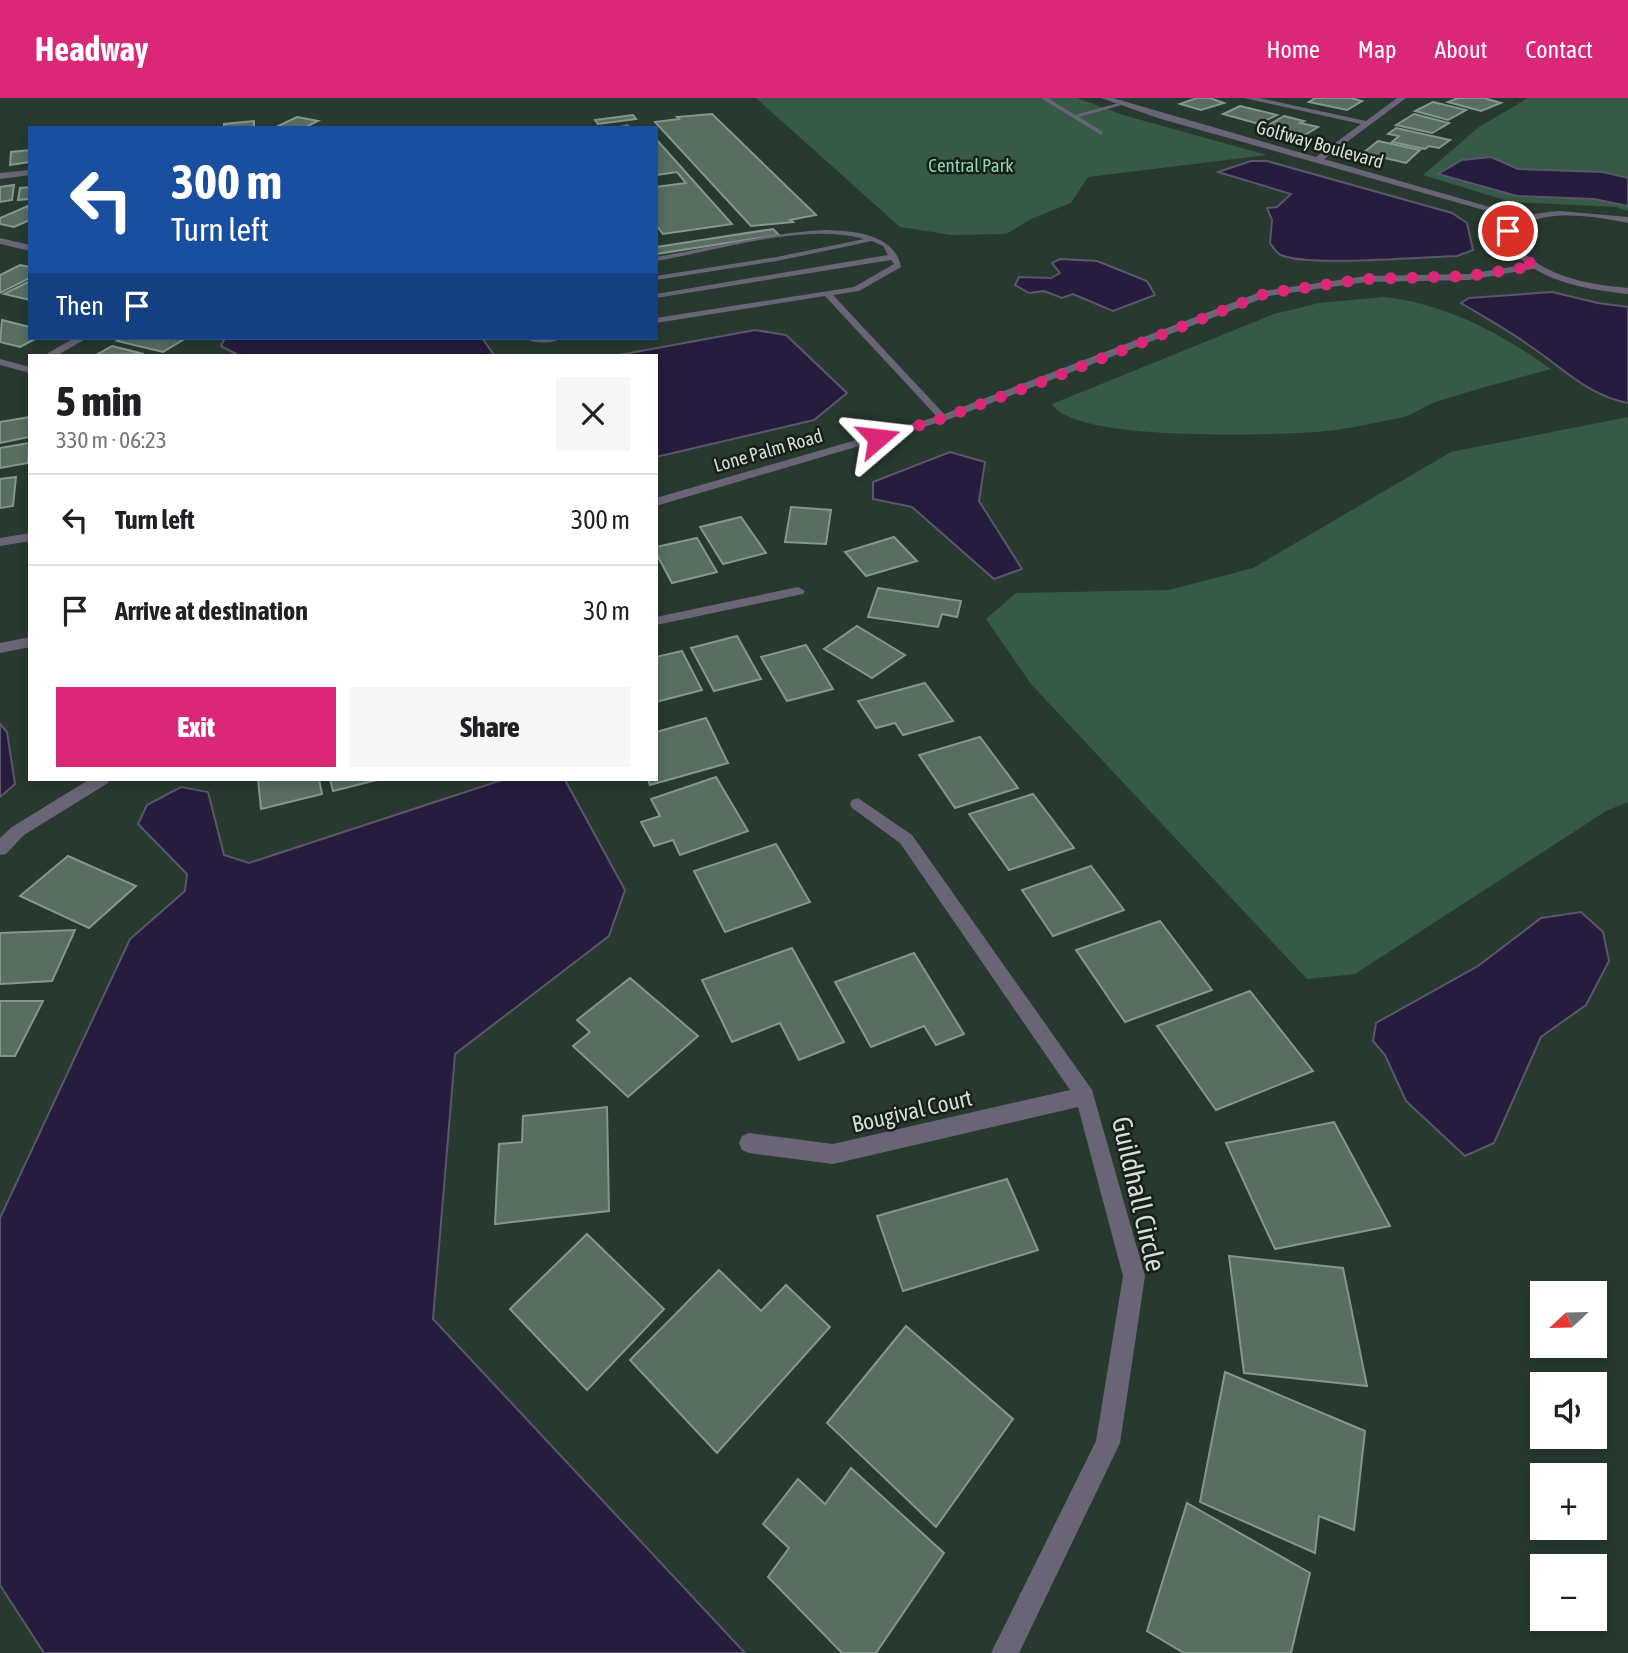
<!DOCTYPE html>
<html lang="en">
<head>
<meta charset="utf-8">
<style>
	body { margin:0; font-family:"Asap Condensed",sans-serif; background:#f6f6f6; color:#202124; height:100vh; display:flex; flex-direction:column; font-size:26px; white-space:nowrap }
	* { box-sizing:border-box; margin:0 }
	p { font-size:23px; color:#757577 }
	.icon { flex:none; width:38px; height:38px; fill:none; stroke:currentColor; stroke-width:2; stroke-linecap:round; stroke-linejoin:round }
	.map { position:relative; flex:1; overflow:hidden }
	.details { position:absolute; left:28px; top:256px; width:630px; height:427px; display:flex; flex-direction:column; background:#fff; border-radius:0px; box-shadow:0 4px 10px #0003 }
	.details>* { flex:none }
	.banner { position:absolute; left:28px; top:28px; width:630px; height:214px; border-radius:0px; box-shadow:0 4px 10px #0003; background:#1a4fa0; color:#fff; overflow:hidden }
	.needle { width:46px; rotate:248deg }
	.controls { position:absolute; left:1530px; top:1183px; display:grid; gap:14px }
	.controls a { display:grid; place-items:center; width:77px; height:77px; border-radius:0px; background:#fff; box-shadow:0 4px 10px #0003; font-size:35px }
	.pin { position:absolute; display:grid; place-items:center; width:60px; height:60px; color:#fff; margin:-30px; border:4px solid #fff; border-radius:50%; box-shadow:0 2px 7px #0007 }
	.me { position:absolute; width:77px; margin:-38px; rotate:73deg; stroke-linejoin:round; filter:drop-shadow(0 0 5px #0008) }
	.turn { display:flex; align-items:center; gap:24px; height:147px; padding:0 28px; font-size:32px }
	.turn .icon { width:91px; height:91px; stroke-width:2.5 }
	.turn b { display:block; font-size:49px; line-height:60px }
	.then { display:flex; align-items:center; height:66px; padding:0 28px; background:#0003; gap:14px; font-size:26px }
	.round { display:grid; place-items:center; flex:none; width:74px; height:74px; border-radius:0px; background:#f6f6f6 }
	.headline { display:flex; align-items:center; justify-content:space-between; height:119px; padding:0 28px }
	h1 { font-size:42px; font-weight:800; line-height:52px }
	.action { display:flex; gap:14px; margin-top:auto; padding:14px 28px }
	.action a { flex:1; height:80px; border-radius:0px; background:#db2777; color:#fff; font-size:28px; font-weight:800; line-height:80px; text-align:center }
	.action a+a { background:#f6f6f6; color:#202124 }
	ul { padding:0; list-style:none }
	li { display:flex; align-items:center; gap:21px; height:91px; padding:0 28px; border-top:2px solid #e0e0e0 }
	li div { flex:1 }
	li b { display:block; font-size:26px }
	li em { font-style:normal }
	header { display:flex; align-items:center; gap:42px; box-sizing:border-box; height:98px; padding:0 35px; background:#db2777; color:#fff }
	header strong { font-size:33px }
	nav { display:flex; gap:38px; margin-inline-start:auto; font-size:24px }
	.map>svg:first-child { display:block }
</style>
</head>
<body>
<header>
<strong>Headway</strong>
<nav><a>Home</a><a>Map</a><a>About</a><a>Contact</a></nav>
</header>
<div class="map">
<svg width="1628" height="1555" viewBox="0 0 1628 1555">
	<rect width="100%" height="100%" fill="#283a30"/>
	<g fill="#365a46">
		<path d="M756,0h321l46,17 144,40 -179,22 -17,26 -38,15 -27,16 -54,1 -52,-8z"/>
		<path d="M1528,0h100v113l-12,-4 -105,-5 -88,-27 56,-48z"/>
		<path d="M1384,199c63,7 116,36 167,72 -37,10 -75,20 -112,32 -14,4 -25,14 -39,17 -27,5 -56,12 -84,14 -45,3 -243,10 -264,-28l222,-90 45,-11z"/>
		<path d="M1628,319v385l-22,9 -251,163 -48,5 -276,-295 -45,-65 30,-26 153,-3 84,-22 198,-116z"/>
	</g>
	<g fill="#261c3d" stroke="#5a566b" stroke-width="2">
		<path d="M1491,59l27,12 85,3 25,6v28l-34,-7 -77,-3 -79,-22 24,-14z"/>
		<path d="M1251,63h16l185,52 15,10 6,27 -16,6c-35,1 -151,11 -176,-1 -5,-2 -8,-8 -11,-12l2,-23 -5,-12 10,-1 14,-13 -73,-22z"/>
		<path d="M1060,161l37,2 50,20 8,14 -42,16 -40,-17 -11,4 -18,-7 -15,2 -14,-8 4,-8 32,1 9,-5 -8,-10z"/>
		<path d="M1552,194l46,11 30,4v96c-40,-7 -66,-36 -98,-57 -22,-16 -46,-29 -69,-43l8,-5z"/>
		<path d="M755,232l31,5 61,58 -33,27 -158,37v-102h-37z"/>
		<path d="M225,240h257l12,17h-256l-17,-9z"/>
		<path d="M950,354l35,10 -6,39 43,68 -28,10 -82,-72 -39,-8v-17z"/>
		<path d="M0,626l7,8 8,52 -15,13z"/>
		<path d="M505,681l60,1 60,110 -16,46 -154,118 -22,265 312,334h-701l-44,-68v-367l130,-279 55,-48 2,-17 -49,-50 9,-19 34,-18 27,5 16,63 25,8z"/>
		<path d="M1581,814l22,20 6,29 -23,44 -45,32 -47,106 -29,13 -59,-55 -21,-46 -12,-14 3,-18 102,-57 63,-48z"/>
	</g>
	<g fill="#596d61" stroke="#83988b" stroke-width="2">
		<path d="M1197,0h13l14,5 -23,7 -21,-6z"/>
		<path d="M1315,0h36l11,3 -15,9 -38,-8z"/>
		<path d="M1458,0h26l17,5 -20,8 -33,-9z"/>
		<path d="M1433,4l33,8 -18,10 -33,-9z"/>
		<path d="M1240,8l37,9 -18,9 -36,-10z"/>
		<path d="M712,16l104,101 -26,5 3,2 -42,4 -96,-104 24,-3 -2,-2z"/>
		<path d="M1414,16l35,9 -17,10 -36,-8z"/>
		<path d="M633,17l3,4 -38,5 -3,-4z"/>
		<path d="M1284,18l20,5 -4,2 18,4 -13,8 -11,-2 -4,2 -25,-8z"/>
		<path d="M297,19l21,4 -14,7h-30z"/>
		<path d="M254,23v7h-30v-4z"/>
		<path d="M1396,30l54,12 -11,8 -10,-2 -4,3 -33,-7 7,-6 -11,-2z"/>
		<path d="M656,41l76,85 -69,10 -7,-9v-38l30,-4 -9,-11 -21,3z"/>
		<path d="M1378,43l42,9 -14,13 -43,-10z"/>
		<path d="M30,52v12l-20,3 1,-13z"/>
		<path d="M14,87l-2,15 -12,2v-15z"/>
		<path d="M30,89v12l-12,1 2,-12z"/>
		<path d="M28,108l2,14 -16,7 -14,-3v-6z"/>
		<path d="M773,131l6,6 -123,19v-7z"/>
		<path d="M20,167l10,2v11l-30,15v-18z"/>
		<path d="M30,183v19l-26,-6z"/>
		<path d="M2,222l28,7v11h7l-17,9 -20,-5z"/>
		<path d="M123,240h63l-23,14 -46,-11z"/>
		<path d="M112,248l32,8 -48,1z"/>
		<path d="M30,319l-1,20 -29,6v-21z"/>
		<path d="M29,345l-1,20 -28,5v-20z"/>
		<path d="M16,379l-3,29 -13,2v-29z"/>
		<path d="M791,409l40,3 -5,34 -41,-2z"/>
		<path d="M741,419l25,36 -43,11 -23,-37z"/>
		<path d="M894,439l23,24 -51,15 -21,-24z"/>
		<path d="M697,440l20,34 -45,11 -16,-30v-6z"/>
		<path d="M878,490l83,13 -4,16 -15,-3 -4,13 -70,-10z"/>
		<path d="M857,528l48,29 -33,23 -48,-29z"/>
		<path d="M737,538l24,43 -47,12 -23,-43z"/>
		<path d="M806,547l27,44 -46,12 -26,-44z"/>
		<path d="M682,553l20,39 -46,12v-45z"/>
		<path d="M925,585l28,38 -50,14 -8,-12 -19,5 -18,-27z"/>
		<path d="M706,620l22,45 -78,22 -2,-6h8v-47z"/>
		<path d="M980,639l38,51 -63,20 -36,-53z"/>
		<path d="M716,679l32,54 -68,24 -7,-15 -19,6 -13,-24 19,-6 -9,-17z"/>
		<path d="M258,681h61l3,15 -61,15z"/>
		<path d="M330,681h51l-48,12z"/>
		<path d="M1033,696l41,54 -65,22 -40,-56z"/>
		<path d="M776,746l34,58 -85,30 -31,-61z"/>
		<path d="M68,758l68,30 -47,42 -69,-32z"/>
		<path d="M1091,768l33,44 -71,26 -31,-46z"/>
		<path d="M1160,823l52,69 -87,32 -49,-72z"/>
		<path d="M75,832l-23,51 -52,3v-51z"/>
		<path d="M792,850l52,94 -45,18 -19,-37 -48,19 -30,-62z"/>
		<path d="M914,855l50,81 -28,11 -12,-19 -53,21 -36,-65z"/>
		<path d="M630,880l68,58 -70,61 -55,-51 17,-14 -13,-12z"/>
		<path d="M1250,893l63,80 -97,39 -59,-84z"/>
		<path d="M0,903h43l-28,55h-15z"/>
		<path d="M607,1009l2,104 -114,13 4,-80 23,-2 1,-26z"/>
		<path d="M1334,1024l56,104 -115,23 -49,-106z"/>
		<path d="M1007,1081l31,71 -135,41 -26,-75z"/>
		<path d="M587,1136l77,75 -77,81 -77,-81z"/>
		<path d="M1229,1158l114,12 24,118 -123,-13z"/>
		<path d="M719,1172l42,41 25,-26 44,42 -113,126 -87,-93z"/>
		<path d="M906,1228l107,93 -77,108 -109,-104z"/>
		<path d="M1225,1274l140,59 -11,99 -35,-14 -4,37 -115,-51z"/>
		<path d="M851,1370l93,85 -68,100h-34l-74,-76 21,-29 -26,-24 35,-45 27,25z"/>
		<path d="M1187,1405l123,70 -19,80h-107l-37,-22z"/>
	</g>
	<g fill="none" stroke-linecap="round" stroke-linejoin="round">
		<g fill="#696577" fill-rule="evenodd">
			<path d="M1041,0h7l27,17 47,-13 3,2 -46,13 24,15 -2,3z"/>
			<path d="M628,26l2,3 -19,1z"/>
			<path d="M826,132c28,1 69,4 75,37l-42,24 -26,4 113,121v4h-6l-115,-124 -169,27v-5l198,-31 40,-23 -3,-4 -235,38v-4l232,-39 -5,-9 -11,-5 -95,20 -121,19v-4l121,-19 87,-18c-60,-17 -147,12 -208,22v-4c57,-10 113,-24 170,-27z"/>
			<path d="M524,240h38c-10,6 -28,6 -38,0z"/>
		</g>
		<g fill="#696577" fill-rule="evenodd">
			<path d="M1101,0h12l203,59 45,-33 -117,-26h15l107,23 31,-23h9l-82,61 207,60 -8,2 -362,-102z"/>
			<path d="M30,72v5l-30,4v-6z"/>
			<path d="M0,140l30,7v6l-30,-7z"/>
			<path d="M1535,165l3,1v4l-69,12 -103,2 -97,14 -322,124 -291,86v-8l283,-82 324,-125 103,-15 103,-2z"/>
			<path d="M74,240h13l-29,17h-13z"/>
			<path d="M0,261l30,8v6l-30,-8z"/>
			<path d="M30,435v8l-30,5v-8z"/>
			<path d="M798,489l7,4 -2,3 -147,31v-8z"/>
			<path d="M30,539v10l-30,6v-10z"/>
			<path d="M90,681h20l-2,4 -84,52 -18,19 -6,1v-17l12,-11z"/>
			<path d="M858,700l54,37 180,255 53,186 -25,167 -101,210h-28l105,-212 27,-165 -45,-169 -245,57 -84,-11 -7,-3 -3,-7 3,-7 7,-3 84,11 237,-54 -170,-247 -48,-35 -2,-4 2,-4z"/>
		</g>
		<path fill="#696577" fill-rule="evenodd" d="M1560,113l68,6v6c-31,-6 -100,-19 -116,16 26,37 73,45 116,49v6c-48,-5 -97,-14 -126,-55 12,-24 33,-26 58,-28z"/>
	</g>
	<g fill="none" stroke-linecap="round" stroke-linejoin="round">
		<path stroke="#db2777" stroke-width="12" stroke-dasharray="0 21.6" d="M878,340l65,-20 109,-40 215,-85 99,-14 103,-3 66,-10c-13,-8 -30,-17 -27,-35"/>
	</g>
	<g text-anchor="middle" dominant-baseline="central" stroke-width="5" stroke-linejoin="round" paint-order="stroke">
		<g font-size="19" fill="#d3ded7" stroke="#171f1a">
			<text transform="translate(1320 46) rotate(16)">Golfway Boulevard</text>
			<text transform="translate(768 352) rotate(-16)">Lone Palm Road</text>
		</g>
		<g font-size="19" fill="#8fd6ae" stroke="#171f1a">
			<text x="971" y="67">Central Park</text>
		</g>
		<g font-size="23" fill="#d3ded7" stroke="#171f1a">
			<text transform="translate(912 1013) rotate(-13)">Bougival Court</text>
		</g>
		<g font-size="28" fill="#d3ded7" stroke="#171f1a">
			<text transform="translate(1139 1096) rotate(77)">Guildhall Circle</text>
		</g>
	</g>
</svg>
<div class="controls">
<a><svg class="needle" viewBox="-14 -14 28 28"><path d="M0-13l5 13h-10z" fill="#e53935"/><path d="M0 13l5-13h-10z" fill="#757577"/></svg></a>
<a><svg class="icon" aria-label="sound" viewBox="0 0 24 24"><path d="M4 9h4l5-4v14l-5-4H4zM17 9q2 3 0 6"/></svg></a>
<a>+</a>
<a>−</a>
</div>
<div class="pin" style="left:1508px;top:133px;background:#d93025"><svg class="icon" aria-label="arrive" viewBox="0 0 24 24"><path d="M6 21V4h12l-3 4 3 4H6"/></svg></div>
<svg class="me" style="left:878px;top:340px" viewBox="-20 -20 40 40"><path d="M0-17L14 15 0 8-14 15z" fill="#db2777" stroke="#fff" stroke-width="4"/></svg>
<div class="banner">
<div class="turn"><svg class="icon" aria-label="left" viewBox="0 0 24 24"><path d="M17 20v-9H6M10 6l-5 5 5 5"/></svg><div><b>300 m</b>Turn left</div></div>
<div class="then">Then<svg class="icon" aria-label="arrive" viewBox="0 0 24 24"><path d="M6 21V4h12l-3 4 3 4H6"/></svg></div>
</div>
<section class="details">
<div class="headline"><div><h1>5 min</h1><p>330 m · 06:23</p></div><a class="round"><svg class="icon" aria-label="close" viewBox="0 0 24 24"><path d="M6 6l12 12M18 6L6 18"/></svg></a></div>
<ul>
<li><svg class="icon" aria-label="left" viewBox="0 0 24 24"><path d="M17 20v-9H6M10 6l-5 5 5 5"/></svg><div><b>Turn left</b></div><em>300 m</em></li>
<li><svg class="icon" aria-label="arrive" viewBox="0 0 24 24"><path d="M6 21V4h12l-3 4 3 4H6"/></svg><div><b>Arrive at destination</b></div><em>30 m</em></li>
</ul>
<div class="action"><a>Exit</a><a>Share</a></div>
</section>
</div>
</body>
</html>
